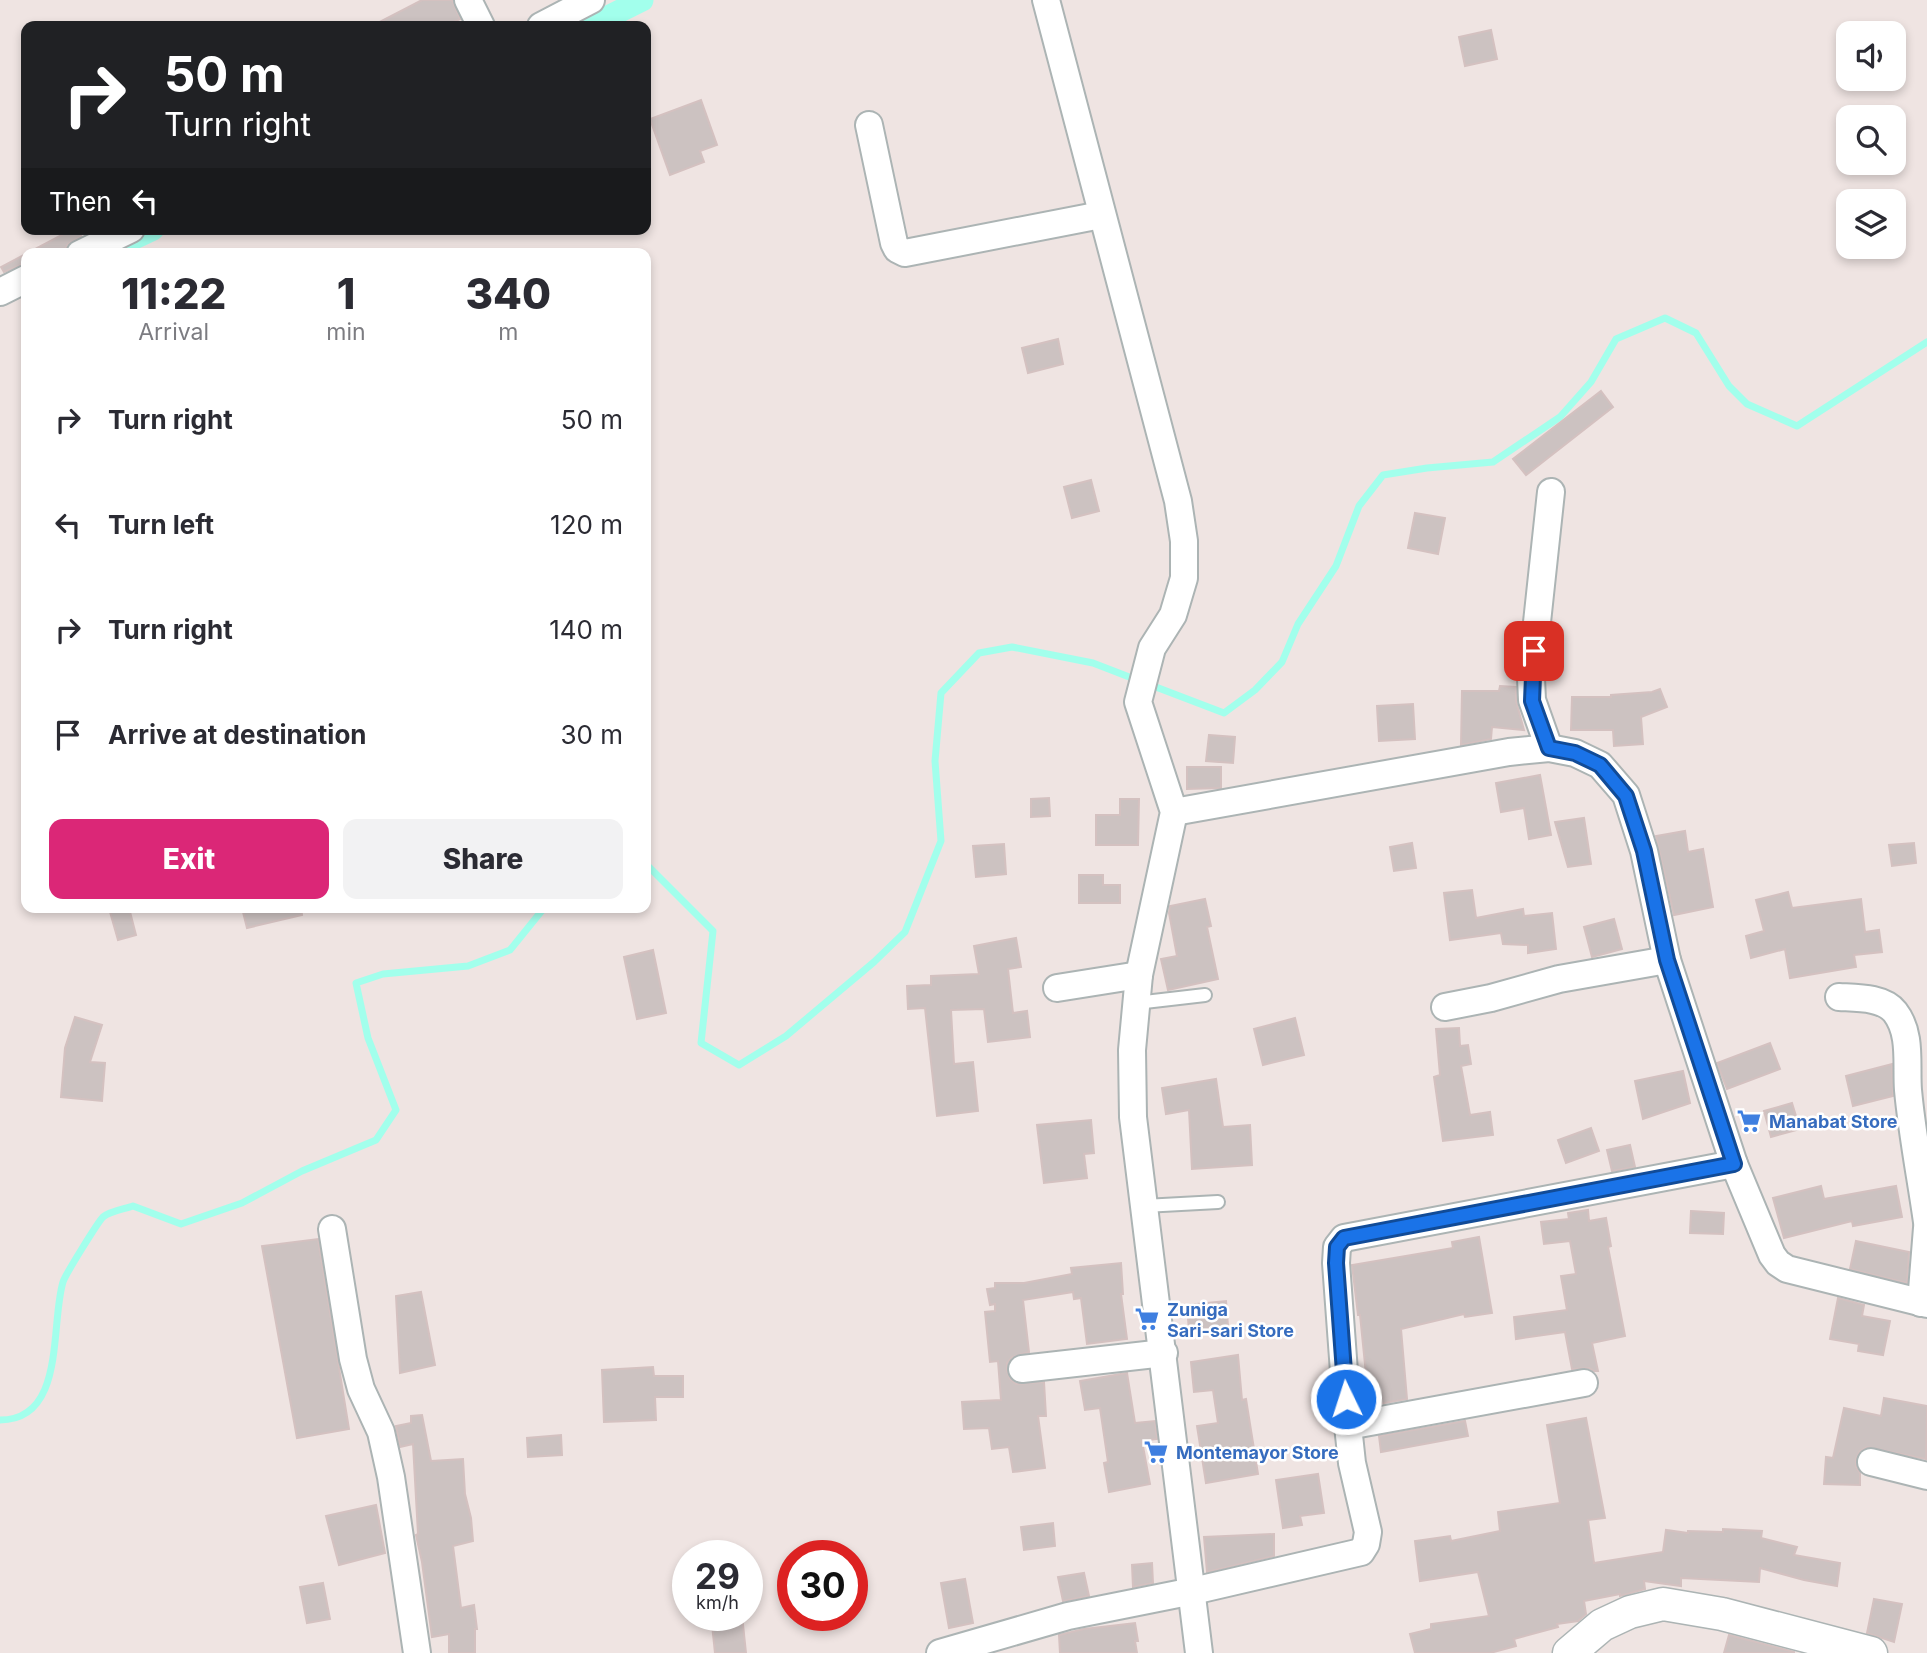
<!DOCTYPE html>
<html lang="en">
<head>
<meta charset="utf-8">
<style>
	body { margin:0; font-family:Inter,sans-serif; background:#f2f2f3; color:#2b2b33; height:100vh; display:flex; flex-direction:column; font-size:26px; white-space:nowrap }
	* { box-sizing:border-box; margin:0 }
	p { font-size:23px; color:#7c7c81 }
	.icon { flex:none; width:38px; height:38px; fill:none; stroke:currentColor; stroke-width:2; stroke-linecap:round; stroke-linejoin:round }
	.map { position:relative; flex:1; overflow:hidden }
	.panel { position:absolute; left:21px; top:248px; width:630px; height:665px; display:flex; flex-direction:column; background:#fff; border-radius:14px; box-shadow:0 4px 10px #0003 }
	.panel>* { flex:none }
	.banner { position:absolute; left:21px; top:21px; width:630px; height:214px; border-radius:14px; box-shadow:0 4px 10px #0003; background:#202124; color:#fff; overflow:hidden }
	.tools { position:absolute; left:1836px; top:21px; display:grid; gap:14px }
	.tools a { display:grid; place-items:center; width:70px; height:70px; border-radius:14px; background:#fff; box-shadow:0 4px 10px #0003; font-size:35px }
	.speed { position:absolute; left:672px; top:1540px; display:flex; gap:14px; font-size:35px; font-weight:700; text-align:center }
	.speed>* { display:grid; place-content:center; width:91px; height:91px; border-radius:50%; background:#fff; box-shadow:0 4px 10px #0003; line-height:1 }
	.speed small { font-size:18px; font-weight:400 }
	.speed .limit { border:10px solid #d22; background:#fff; color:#111 }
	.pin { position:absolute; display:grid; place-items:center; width:60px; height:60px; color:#fff; margin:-30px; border-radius:14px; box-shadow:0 4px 10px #0006 }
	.me { position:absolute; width:77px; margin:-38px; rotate:356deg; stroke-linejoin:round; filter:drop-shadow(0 0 5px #0008) }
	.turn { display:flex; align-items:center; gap:24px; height:147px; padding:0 28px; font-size:32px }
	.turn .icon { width:91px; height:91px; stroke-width:2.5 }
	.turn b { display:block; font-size:49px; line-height:60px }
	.then { display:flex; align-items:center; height:66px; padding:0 28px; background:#0003; gap:14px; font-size:26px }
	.eta { display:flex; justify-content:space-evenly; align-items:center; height:119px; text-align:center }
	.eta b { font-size:42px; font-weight:800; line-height:49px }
	.action { display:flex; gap:14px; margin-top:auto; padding:14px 28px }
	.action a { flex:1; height:80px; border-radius:14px; background:#db2777; color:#fff; font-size:28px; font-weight:800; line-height:80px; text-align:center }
	.action a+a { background:#f2f2f3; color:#2b2b33 }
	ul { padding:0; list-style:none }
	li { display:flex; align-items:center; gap:21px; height:105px; padding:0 28px }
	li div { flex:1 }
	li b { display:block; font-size:26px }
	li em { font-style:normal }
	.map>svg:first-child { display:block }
</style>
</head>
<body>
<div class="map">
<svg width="1927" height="1653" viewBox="0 0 1927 1653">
	<rect width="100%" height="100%" fill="#efe4e2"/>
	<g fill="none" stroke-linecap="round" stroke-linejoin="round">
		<g stroke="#a2ffec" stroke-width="7">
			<path d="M1148,684l76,29 31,-23 27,-28 16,-38 38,-58 23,-60 24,-31 44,-7 66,-6 67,-45 31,-35 25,-43 49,-21 31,15 33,53 18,18 50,22 130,-84"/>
			<path d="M646,864l67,67 -12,112 38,22 47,-29 88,-74 31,-30 36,-91 -6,-80 6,-68 38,-40 33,-6 81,16 44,17"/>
			<path d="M0,1420c66,0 50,-95 63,-138 2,-7 35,-60 40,-65 7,-6 22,-8 30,-11l48,18 61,-21 60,-32 74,-31 20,-30 -28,-72 -12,-55 27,-9 85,-8 42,-16 34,-42"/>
		</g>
		<g stroke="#a2ffec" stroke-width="23">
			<path d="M590,26l52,-26"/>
			<path d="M115,247l38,-18"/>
		</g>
	</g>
	<g fill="#ccc2c1" stroke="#d4c1c0" stroke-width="2">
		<path d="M422,0h30l8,19 -14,7h-74z"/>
		<path d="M1491,30l6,29 -32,7 -6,-29z"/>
		<path d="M701,100l16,45 -17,6 4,11 -34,13 -20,-56z"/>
		<path d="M73,229h5l3,7 -14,9 -3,8 -38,1v9l-22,9 -3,-5z"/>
		<path d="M1058,339l5,25 -35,9 -6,-25z"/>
		<path d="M1601,391l12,16 -87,68 -13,-16z"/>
		<path d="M1091,480l8,31 -27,7 -8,-31z"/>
		<path d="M1415,513l30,5 -7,36 -30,-6z"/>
		<path d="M1500,686l16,1v14l8,29 -32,-3 -1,12 -30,6 1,-54h37z"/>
		<path d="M1660,689l7,18 -26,10 2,27 -29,2 -1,-16h-42l1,-33h39v-2l41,-3z"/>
		<path d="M1413,704l2,35 -36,2 -2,-35z"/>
		<path d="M1209,735l26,2 -2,26 -27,-2z"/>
		<path d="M1187,767h34v21l-34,1z"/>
		<path d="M1540,775l11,60 -22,4 -5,-31 -23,4 -5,-29z"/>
		<path d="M1049,798l1,18 -19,1v-18z"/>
		<path d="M1120,799h19l-1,46h-42v-30h24z"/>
		<path d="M1584,818l7,46 -23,3 -13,-45z"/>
		<path d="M1685,831l3,21 15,-3 10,58 -39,8 -18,-79z"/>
		<path d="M1412,843l4,25 -22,3 -4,-24z"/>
		<path d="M1914,843l2,20 -24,3 -3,-21z"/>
		<path d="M1004,844l2,30 -30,3 -3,-31z"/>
		<path d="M1079,875h24v10h17v18h-41z"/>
		<path d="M1472,890l4,28 47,-9 1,7 28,-3 4,36 -28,4v-8l-25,-1 -2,-11 -51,7 -6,-47z"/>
		<path d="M1788,892l4,16 69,-9 4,33 14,-2 3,22 -28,3 2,12 -66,11 -5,-29 -34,9 -5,-22 18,-5 -8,-31z"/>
		<path d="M1205,899l6,27 -4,1 11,52 -50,11 -7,-31 16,-3 -8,-43 1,-7z"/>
		<path d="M122,908h7l7,27 -18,5 -8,-28z"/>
		<path d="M242,908h59l1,7 -55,13z"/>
		<path d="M1614,919l8,30 -30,8 -8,-30z"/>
		<path d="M1016,938l5,29 -13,2 5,44 14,-2 3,26 -42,5 -4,-33 -33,1 3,54 19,-2 5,49 -41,5 -12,-108 -17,1 -1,-23 24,-1v-9l48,-2 -5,-28z"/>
		<path d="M653,950l13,63 -29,6 -13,-62z"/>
		<path d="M75,1017l27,8 -12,37 15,1 -3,38 -41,-4 4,-49z"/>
		<path d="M1295,1018l9,37 -41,10 -9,-36z"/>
		<path d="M1459,1028l1,18 8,-1 3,19 -10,2 9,49 20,-3 3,23 -50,6 -9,-64 6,-2 -4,-46z"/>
		<path d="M1770,1043l10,26 -53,20 -10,-26z"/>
		<path d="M1892,1064l1,32 -40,10 -7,-30z"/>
		<path d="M1683,1071l7,32 -47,16 -8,-38z"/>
		<path d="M1216,1079l7,48 27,-2 2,40 -60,4 -3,-59 -23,4 -4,-26z"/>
		<path d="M1792,1103l8,26 -29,8 -7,-26z"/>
		<path d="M1091,1120l3,33 -10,1 3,24 -43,5 -7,-58z"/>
		<path d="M1591,1128l8,23 -33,12 -8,-23z"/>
		<path d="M1630,1145l5,22 -23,4 -5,-21z"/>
		<path d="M1821,1186l3,13 72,-13 6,31 -49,9 -1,-5 -68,17 -11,-40z"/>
		<path d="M1588,1210l1,11 17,-3 5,28 -3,1 17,89 -33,7 6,28h-4l-5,-3 -17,1 -7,-37 -49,7 -2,-22 53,-7 -6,-34 15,-2 -6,-33 -26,3 -3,-22 28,-3 -1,-6z"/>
		<path d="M1691,1211l33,2 -1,21 -33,-1z"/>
		<path d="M1479,1237l13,76 -27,4 -1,-3 -63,15 6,70 -34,6 -4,-1 -9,-89h-2l-6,-50 101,-17 -1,-6z"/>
		<path d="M318,1239l31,190 -52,9 -35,-192z"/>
		<path d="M1856,1241l53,11 -2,31 -57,-14z"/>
		<path d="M1121,1263l2,31h-2l6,45 -40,5 -6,-46 -7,1 -1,-7 -50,8 6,52 -17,5 -5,6v8l3,8 6,5 28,-2 2,34h-8l7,52 -32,4 -4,-25 -17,2 -3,-21 -25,1 -2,-27 39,-2 -3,-39 -8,1 -5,-50 10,-1v-7l-5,1 -3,-16 8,-1v-5h29l48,-9 -1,-6z"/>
		<path d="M421,1292l14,73 -35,8 -4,-77z"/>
		<path d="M1838,1298l26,7 -2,11 28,5 -7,34 -25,-4 1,-7 -29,-5z"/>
		<path d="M1226,1301l2,25 -39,5 -2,-26z"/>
		<path d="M1238,1355l4,45 4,-1 12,75 -52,9 -9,-57 21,-3 -5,-33 -19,2 -3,-30z"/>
		<path d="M653,1367l1,9h29v21h-28l1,23 -52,2 -2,-52z"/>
		<path d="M1127,1373l8,50 20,-2 2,18 -15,2 8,43 -41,8 -5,-29 4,-1 -8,-54 -15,2 -5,-29z"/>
		<path d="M1884,1398l43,8 -1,53 -59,-12 -7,4 -4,8v8l4,6v12l-36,-1 2,-27 7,1 11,-50 37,8z"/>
		<path d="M422,1415l9,46 32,-2 2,35 6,24 2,23 -20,5 8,62 13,-3 3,24h-2v24h-26v-19l-17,3 -10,-75 -6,-27 2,-1 -5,-90 -13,3 -4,-21 15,-3v-7z"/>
		<path d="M1586,1418l19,100 -17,2 6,43 69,-11 3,-22 22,3v-2l35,1v-3l39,2 -1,7 36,9 -3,8 46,8 -3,23 -33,-6 -44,-12 -1,14 -78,-4v8l-37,-5 1,8 -25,7v-2l-36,7 2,13 -8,7 -21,3 1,3 -44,12 2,7 -26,7h-75l-5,-19 21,-5v-5l58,-8 -11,-44 -58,9 -5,-40 35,-5 1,5 49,-10 -2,-19 62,-9 -13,-78z"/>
		<path d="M1465,1421l3,15 -87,16 -2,-16z"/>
		<path d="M561,1435l1,20 -34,2 -1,-19z"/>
		<path d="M1318,1474l6,39 -24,3 2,9 -19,3 -7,-48z"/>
		<path d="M376,1505l9,48 -46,12 -13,-49z"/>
		<path d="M1053,1523l2,23 -31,4 -3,-23z"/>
		<path d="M1274,1534v22l-67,16 -3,-35z"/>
		<path d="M1152,1563l1,20 -20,4 -1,-22z"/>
		<path d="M1084,1573l5,23 -26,5 -5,-24z"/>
		<path d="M965,1579l8,44 -24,5 -8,-45z"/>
		<path d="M323,1583l7,36 -23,4 -7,-36z"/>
		<path d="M1874,1599l28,5 -8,38 -27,-9z"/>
		<path d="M711,1615h31l4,38h-31z"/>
		<path d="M1135,1623l3,18h-3l2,12h-77l-1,-18 25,-6z"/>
		<path d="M1729,1635l65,17v1h-70z"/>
	</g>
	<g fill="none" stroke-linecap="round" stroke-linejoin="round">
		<g stroke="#acb4b4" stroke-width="16">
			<g id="service">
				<path d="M1136,1003l69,-8"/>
				<path d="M1144,1206l74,-4"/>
			</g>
		</g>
		<g stroke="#acb4b4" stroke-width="30">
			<g id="minor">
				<path d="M468,0l13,26"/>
				<path d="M1046,0l132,501 6,40v37l-11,37 -21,33 -14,54 36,110 -35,163 -7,75 1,67 66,536"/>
				<path d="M541,26l50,-26"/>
				<path d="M869,125l25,118 3,6 8,4 196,-38"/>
				<path d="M80,254l51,-25"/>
				<path d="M0,292l26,-13"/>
				<path d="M1549,748l-17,-48 -1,-22 20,-186"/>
				<path d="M1174,812l335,-60 40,-4 26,5 25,12 26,30 18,56 23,109 67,204 38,91 6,8 9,6 140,35"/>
				<path d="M1057,988l82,-13"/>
				<path d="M1839,997c18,1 44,0 56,15 17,22 11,52 13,78 4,44 13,89 19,132"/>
				<path d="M1445,1007l46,-9 68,-19 108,-19"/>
				<path d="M332,1229l21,130 8,30 20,43 10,45 26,176"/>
				<path d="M1921,1303l6,-75"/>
				<path d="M1022,1369l142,-16"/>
				<path d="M1348,1426l236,-43"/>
				<path d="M1871,1462l56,14"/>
				<path d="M940,1653l128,-37 125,-25 168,-39 5,-8 2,-12 -16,-69 -4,-37 -12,-163 1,-16 7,-9 390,-74"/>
			</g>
		</g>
		<g stroke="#acb4b4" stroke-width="35">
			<path id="tertiary" d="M1569,1653l33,-28 28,-13 33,-8 59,10 149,39"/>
		</g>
		<use href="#service" stroke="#fff" stroke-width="12"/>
		<use href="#minor" stroke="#fff" stroke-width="26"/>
		<use href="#tertiary" stroke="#fff" stroke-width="32"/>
	</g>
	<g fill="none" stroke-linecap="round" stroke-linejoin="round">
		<g stroke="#114b97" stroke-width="18">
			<path id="route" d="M1346,1399l-10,-136 1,-16 7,-9 390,-74 -67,-204 -23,-109 -18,-55 -26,-31 -25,-12 -26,-5 -17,-47 2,-50"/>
		</g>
		<use href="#route" stroke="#1a73e8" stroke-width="12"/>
	</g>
	<defs>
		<g id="supermarket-bare" transform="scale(1.89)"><path d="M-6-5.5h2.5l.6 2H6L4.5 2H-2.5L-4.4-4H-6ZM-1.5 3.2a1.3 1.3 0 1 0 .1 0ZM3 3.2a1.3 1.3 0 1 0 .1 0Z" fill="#3f7fe0" stroke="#fff" stroke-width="2.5" paint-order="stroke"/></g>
	</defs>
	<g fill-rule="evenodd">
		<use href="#supermarket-bare" x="1749" y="1121"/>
		<use href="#supermarket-bare" x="1147" y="1319"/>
		<use href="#supermarket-bare" x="1156" y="1452"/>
	</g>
	<g text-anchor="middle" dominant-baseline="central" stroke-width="5" stroke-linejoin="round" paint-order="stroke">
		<g font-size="18" font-weight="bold" fill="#366cbe" stroke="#fff" text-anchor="start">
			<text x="1769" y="1121">Manabat Store</text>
			<text x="1167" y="1309">Zuniga<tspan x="1167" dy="21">Sari-sari Store</tspan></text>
			<text x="1176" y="1452">Montemayor Store</text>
		</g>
	</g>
</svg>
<div class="tools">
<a><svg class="icon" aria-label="sound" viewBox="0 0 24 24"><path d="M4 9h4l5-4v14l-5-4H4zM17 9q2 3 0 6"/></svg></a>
<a><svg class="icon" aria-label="search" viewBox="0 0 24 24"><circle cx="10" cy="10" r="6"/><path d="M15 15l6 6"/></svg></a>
<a><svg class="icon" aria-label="layers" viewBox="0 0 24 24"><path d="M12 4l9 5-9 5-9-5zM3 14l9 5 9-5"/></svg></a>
</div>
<div class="speed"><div>29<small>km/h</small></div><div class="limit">30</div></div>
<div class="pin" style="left:1534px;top:651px;background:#d93025"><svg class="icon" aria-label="arrive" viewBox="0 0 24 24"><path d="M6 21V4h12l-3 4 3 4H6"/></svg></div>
<svg class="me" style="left:1346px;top:1399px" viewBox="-20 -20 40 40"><circle r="17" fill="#1a73e8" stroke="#fff" stroke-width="3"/><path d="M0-11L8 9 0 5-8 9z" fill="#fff"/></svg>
<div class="banner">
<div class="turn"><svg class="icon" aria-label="right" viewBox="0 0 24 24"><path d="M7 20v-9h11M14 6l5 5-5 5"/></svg><div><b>50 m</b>Turn right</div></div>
<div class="then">Then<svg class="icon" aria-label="left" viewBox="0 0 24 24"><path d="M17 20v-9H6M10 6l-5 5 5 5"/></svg></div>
</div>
<section class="panel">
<div class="eta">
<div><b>11:22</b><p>Arrival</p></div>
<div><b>1</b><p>min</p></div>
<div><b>340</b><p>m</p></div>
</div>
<ul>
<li><svg class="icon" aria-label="right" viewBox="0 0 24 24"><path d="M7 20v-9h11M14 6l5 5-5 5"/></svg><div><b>Turn right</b></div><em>50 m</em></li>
<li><svg class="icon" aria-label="left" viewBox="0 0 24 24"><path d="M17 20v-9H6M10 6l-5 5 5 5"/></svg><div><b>Turn left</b></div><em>120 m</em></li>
<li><svg class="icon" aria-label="right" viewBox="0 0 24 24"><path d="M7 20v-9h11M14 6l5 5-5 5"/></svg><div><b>Turn right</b></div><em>140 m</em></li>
<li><svg class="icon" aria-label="arrive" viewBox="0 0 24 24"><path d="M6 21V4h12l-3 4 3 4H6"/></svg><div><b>Arrive at destination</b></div><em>30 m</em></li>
</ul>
<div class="action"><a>Exit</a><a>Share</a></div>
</section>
</div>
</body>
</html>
